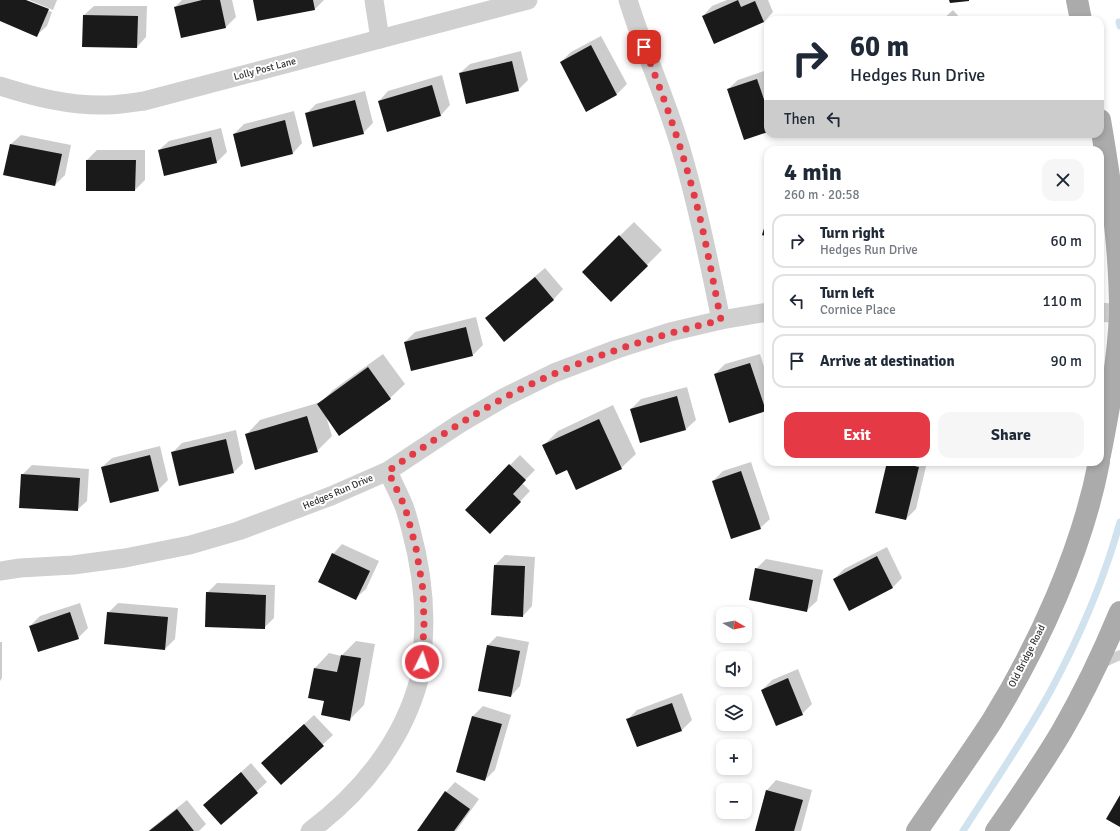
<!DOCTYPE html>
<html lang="en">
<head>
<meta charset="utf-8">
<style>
	body { margin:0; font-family:Signika,sans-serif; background:#f6f6f7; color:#1f2937; height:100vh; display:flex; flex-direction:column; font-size:15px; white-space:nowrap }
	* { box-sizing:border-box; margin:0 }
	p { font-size:13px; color:#747a83 }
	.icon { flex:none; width:22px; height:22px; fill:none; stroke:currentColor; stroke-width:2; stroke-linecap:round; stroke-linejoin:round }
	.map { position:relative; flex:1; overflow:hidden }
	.sheet { position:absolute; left:764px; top:146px; width:340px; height:320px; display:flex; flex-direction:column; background:#fff; border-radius:12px; box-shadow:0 2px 6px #0003 }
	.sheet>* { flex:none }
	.guide { position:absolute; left:764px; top:16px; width:340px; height:122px; border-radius:12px; box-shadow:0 2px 6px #0003; background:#fff; color:#1f2937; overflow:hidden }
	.needle { width:26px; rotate:99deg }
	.controls { position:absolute; left:716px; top:607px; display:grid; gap:8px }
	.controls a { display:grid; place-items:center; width:36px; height:36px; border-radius:8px; background:#fff; box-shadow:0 2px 6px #0003; font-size:20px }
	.pin { position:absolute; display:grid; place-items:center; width:34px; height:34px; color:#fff; margin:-17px; border-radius:8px; box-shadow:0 2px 6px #0006 }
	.me { position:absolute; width:44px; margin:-22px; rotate:4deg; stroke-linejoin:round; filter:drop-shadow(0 0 3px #0008) }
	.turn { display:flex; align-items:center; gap:14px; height:84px; padding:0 20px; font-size:18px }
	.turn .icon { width:52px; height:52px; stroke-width:2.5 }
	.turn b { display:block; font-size:28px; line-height:34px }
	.then { display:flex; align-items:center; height:38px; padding:0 20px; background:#0003; gap:8px; font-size:15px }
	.round { display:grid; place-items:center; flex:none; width:42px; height:42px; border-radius:12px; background:#f6f6f7 }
	.headline { display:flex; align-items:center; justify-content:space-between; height:68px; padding:0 20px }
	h1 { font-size:24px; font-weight:800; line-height:30px }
	.button { display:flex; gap:8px; margin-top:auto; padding:8px 20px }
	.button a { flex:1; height:46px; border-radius:12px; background:#e63946; color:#fff; font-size:16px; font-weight:800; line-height:46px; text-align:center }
	.button a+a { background:#f6f6f7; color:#1f2937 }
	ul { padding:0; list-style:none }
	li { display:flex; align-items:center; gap:12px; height:54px; margin:0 8px 6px; padding:0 12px; border:2px solid #e0e1e3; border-radius:12px }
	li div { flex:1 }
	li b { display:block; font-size:15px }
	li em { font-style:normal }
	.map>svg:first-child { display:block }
</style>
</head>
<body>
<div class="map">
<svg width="1120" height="831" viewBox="0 0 1120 831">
	<rect width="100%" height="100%" fill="#fff"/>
	<g fill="#0003">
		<path d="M0,0h24l28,12 -5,14 -10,9 -37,-15z"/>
		<path d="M29,0h28l-4,10z"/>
		<path d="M182,0h50l4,17 -10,10 -44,10 -7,-30z"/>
		<path d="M254,0h70l-9,9z"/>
		<path d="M727,0h41l5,12 -9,10 -61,-6 9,-10z"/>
		<path d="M94,6h53l-1,31 -9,10 -53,-32z"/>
		<path d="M953,10l9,10h-20z"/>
		<path d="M601,36l26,48 -10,10 -30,16 -26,-48 10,-10z"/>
		<path d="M521,51l7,29 -10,10 -58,-17 10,-9z"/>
		<path d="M767,70l1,2v59l-40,-42 10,-9z"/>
		<path d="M442,75l8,30 -9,10 -62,-14 9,-10z"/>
		<path d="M365,91l8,32 -10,10 -57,-19 10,-10z"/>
		<path d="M294,111l8,32 -9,10 -59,-19 10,-10z"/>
		<path d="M221,128l6,24 -10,10 -52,12 -6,-24 10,-9z"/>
		<path d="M21,135l50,10 -6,30 -10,10 -44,-41z"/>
		<path d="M97,150h48v30l-10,10h-48v-30z"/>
		<path d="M634,222l28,28 -51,51 -28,-29z"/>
		<path d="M545,268l18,21 -9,10 -50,41 -18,-22 10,-9z"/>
		<path d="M476,317l7,28 -10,10 -61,15 -7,-28 10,-10z"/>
		<path d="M383,354l22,30 -15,14 -64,18 6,20 -15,15 -71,-16 14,-15 61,-18 12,-12z"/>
		<path d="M760,354l8,25v28l-3,3 -50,-36 10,-10z"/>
		<path d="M687,387l9,33 -10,9 -55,-20 10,-10z"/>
		<path d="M613,405l23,49 -15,14 -54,1 -24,-23 15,-15z"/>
		<path d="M236,430l7,33 -9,9 -61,-20 9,-9z"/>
		<path d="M160,446l8,34 -10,10 -56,-23 10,-9z"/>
		<path d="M520,455l15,15 -13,13 8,8 -30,32 10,-58z"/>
		<path d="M751,462l19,57 -10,9 -47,-47 10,-10z"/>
		<path d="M888,462h39l-11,47 -10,10z"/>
		<path d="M32,465l57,4 -2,32 -10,9 -55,-35z"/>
		<path d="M342,544l37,17 -13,28 -10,9 -23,-44z"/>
		<path d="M887,547l15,31 -9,9 -59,-8 10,-10z"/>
		<path d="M505,555l30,2 -3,49 -9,10 -28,-51z"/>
		<path d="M766,559l57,11 -6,31 -10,9 -51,-41z"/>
		<path d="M217,583l58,2 -1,33 -10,10 -57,-35z"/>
		<path d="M80,603l8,25 -10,10 -48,-12 10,-10z"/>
		<path d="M118,603l60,5 -3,31 -10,10 -57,-36z"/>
		<path d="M497,636l32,6 -9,44 -9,10 -23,-51z"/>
		<path d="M356,641l19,3 -11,61 -15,15 -24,-20 -15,-2 5,-30 14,-15 12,3z"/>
		<path d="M0,642h2v36l-2,3z"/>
		<path d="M798,669l14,35 -10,10 -40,-24 10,-10z"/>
		<path d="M682,693l10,27 -10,10 -45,16 -9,-27 9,-9z"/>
		<path d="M483,706l28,9 -16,55 -10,10 -28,-8 16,-56z"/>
		<path d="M314,715l19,20 -52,48 -9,-29z"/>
		<path d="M251,763l16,19 -46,42 -16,-19z"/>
		<path d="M776,780l36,10 -11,41h-45l11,-41z"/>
		<path d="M455,782l24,17 -23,32h-38l28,-39z"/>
		<path d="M187,800l19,24 -7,7h-51z"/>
	</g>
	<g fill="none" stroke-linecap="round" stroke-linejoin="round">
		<g stroke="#cfe2ee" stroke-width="7">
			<path d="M1119,22l1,4"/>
			<path d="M963,831c30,-47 62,-93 88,-141 29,-54 53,-110 69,-168"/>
		</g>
	</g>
	<g fill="#1a1a1a">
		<path d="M0,0h26l23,9 -12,28 -37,-16z"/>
		<path d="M202,0h18l6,28 -45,10 -7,-31z"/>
		<path d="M253,0h60l2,10 -58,11z"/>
		<path d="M738,0l3,7 14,-6 9,21 -50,22 -12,-28z"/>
		<path d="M949,0h20v1l-19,2z"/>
		<path d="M83,15l55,1 -1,32 -55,-1z"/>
		<path d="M591,45l26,50 -31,17 -26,-50z"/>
		<path d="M512,61l7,30 -53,13 -7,-31z"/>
		<path d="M757,79l11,32v21l-24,8 -17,-51z"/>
		<path d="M432,85l9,31 -54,16 -9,-31z"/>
		<path d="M355,100l9,34 -51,13 -8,-34z"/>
		<path d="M285,120l8,34 -52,13 -8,-33z"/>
		<path d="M211,137l6,26 -53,13 -6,-26z"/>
		<path d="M10,144l52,10 -7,32 -52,-11z"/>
		<path d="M86,160h50l-1,31h-49z"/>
		<path d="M768,215v22l-6,-2z"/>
		<path d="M619,235l29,31 -37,36 -29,-30z"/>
		<path d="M535,277l19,23 -50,42 -19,-24z"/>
		<path d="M466,327l7,29 -62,15 -7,-29z"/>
		<path d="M750,363l16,48 -37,12 -15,-49z"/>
		<path d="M368,367l23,32 -52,37 -22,-32z"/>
		<path d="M677,396l9,34 -46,13 -10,-34z"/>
		<path d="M307,416l11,36 -63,18 -10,-36z"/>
		<path d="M599,419l23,50 -46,21 -9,-20 -11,5 -14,-30z"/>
		<path d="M226,439l8,34 -55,13 -8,-34z"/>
		<path d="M150,455l9,36 -49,12 -9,-36z"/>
		<path d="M887,462h9l23,5 -13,53 -31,-7z"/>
		<path d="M509,464l17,16 -13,14 8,8 -31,32 -25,-24z"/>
		<path d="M741,471l20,58 -30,10 -19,-58z"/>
		<path d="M21,474l59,4 -2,33 -59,-3z"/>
		<path d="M332,553l38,18 -14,29 -38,-18z"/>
		<path d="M877,556l16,32 -44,23 -16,-32z"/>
		<path d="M494,565l31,1 -2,51 -32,-2z"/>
		<path d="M755,568l58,12 -6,32 -58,-12z"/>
		<path d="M206,592l60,3 -1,34 -60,-2z"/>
		<path d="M70,612l9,27 -41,13 -9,-26z"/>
		<path d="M107,612l61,5 -3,33 -61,-6z"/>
		<path d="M487,645l33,6 -9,46 -33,-6z"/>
		<path d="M341,655l20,3 -11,63 -29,-6 3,-14 -16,-3 6,-30 23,4z"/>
		<path d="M788,678l15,37 -27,11 -15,-36z"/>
		<path d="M672,703l10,28 -45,16 -11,-28z"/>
		<path d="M472,716l30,8 -17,57 -29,-9z"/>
		<path d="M304,724l20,22 -43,39 -20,-22z"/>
		<path d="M241,772l17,21 -37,32 -18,-20z"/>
		<path d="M766,790l37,10 -9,31h-39z"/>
		<path d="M445,791l25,18 -16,22h-37z"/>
		<path d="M1120,795v32l-14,-8z"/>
		<path d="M177,809l17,22h-45z"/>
	</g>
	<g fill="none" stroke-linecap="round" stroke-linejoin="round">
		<path stroke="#d0d0d0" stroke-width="10" d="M1100,664l20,-9"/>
		<g stroke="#d0d0d0" stroke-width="19">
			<path d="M374,0l6,39"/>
			<path d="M628,0c15,49 37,96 52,146 17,57 29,116 41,174"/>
			<path d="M0,86c35,11 69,20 107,19 12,0 24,-2 37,-4l384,-101"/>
			<path d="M1100,312l20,2"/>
			<path d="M0,571l20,-3 53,-3 52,-7 65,-13 48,-14 93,-35 57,-25 71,-47 46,-27 49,-24 63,-24 53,-17 51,-12 47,-8"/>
			<path d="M310,831c52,-39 94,-91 110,-155 3,-10 2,-22 3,-33 3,-38 -2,-76 -12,-113 -2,-8 -4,-16 -7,-24 -5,-12 -11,-23 -16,-35"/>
		</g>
		<g stroke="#ababab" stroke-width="22">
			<path d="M1077,0l4,20"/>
			<path d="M1100,120c11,64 20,128 20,194 -2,47 -11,95 -20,141"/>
			<path d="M917,831c25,-37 51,-73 75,-110 47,-76 90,-171 107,-259"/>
			<path d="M996,831c23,-33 46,-66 66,-100 22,-38 41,-78 58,-119"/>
		</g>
	</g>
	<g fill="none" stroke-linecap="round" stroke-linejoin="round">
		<path stroke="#e63946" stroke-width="7" stroke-dasharray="0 12.6" d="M422,662l2,-38 -1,-34 -7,-42 -11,-41 -17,-36c53,-36 108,-73 168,-98 54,-23 108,-39 165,-53 -7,-34 -13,-68 -21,-102 -14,-58 -34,-116 -56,-171"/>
	</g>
	<g text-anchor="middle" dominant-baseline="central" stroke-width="4" stroke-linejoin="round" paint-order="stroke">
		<g font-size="10" fill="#333" stroke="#fff">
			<text transform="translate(265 69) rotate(-15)">Lolly Post Lane</text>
			<text transform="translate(338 492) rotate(-23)">Hedges Run Drive</text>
			<text transform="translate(1027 656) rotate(-63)">Old Bridge Road</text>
		</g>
	</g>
</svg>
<div class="controls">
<a><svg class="needle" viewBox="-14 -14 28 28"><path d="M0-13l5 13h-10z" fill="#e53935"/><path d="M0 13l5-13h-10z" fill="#747a83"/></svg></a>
<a><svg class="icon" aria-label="sound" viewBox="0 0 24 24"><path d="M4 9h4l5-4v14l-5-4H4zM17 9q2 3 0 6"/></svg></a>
<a><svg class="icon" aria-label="layers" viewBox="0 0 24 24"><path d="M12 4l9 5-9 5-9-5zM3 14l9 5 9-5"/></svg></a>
<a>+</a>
<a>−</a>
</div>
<div class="pin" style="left:644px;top:47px;background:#d93025"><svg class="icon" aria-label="arrive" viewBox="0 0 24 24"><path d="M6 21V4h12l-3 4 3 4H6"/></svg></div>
<svg class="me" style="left:422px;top:662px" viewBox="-20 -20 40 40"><circle r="17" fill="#e63946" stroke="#fff" stroke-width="3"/><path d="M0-11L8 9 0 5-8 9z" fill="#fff"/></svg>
<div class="guide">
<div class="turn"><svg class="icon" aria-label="right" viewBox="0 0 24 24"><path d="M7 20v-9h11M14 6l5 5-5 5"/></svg><div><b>60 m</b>Hedges Run Drive</div></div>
<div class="then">Then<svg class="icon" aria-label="left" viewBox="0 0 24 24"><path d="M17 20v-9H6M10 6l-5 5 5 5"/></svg></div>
</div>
<section class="sheet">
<div class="headline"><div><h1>4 min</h1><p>260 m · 20:58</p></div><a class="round"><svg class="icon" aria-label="close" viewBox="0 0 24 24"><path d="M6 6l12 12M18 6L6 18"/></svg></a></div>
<ul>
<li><svg class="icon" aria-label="right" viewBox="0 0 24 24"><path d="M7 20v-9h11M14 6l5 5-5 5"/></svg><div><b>Turn right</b><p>Hedges Run Drive</p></div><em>60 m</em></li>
<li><svg class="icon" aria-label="left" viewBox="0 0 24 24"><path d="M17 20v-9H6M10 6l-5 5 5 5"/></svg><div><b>Turn left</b><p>Cornice Place</p></div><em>110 m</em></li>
<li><svg class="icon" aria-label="arrive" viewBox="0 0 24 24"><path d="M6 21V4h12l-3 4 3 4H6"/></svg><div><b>Arrive at destination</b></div><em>90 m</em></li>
</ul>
<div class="button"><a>Exit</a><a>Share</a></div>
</section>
</div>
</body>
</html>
